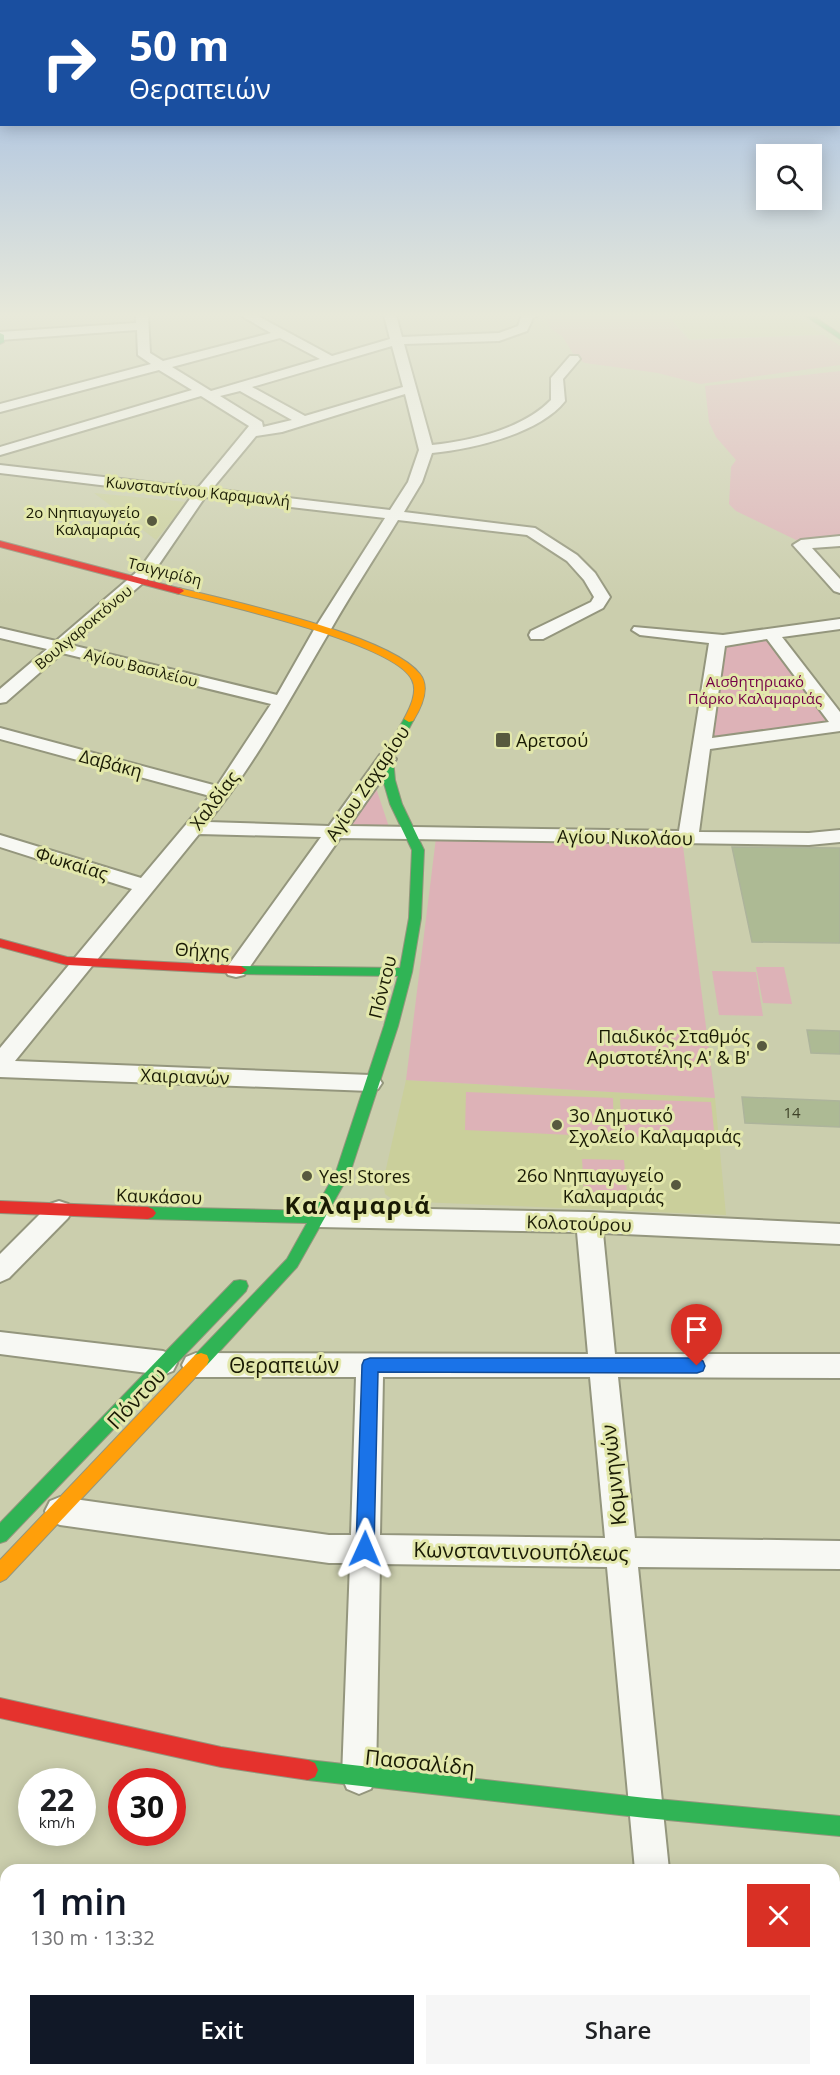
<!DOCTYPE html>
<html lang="en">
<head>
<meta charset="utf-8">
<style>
	body { margin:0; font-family:"Open Sans",sans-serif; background:#f6f6f6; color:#202124; height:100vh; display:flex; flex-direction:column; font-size:22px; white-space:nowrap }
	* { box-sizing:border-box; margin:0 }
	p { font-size:20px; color:#757577 }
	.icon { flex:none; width:33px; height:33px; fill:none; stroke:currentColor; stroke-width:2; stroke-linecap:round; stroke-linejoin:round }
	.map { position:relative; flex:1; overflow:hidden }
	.drawer { position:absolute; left:0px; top:1864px; width:840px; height:212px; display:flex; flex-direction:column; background:#fff; border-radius:18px 18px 0 0; box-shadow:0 3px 15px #0003 }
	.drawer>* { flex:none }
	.hud { position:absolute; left:0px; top:0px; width:840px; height:126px; box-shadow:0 3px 15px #0003; background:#1a4fa0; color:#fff; overflow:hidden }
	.controls { position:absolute; left:756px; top:144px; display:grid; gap:12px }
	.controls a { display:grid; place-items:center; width:66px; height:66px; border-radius:0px; background:#fff; box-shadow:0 3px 15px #0003; font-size:30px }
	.speed { position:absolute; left:18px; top:1768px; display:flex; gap:12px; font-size:30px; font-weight:700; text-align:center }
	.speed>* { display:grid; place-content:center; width:78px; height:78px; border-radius:50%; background:#fff; box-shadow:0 3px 15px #0003; line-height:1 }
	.speed small { font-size:15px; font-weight:400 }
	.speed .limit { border:9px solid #d22; background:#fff; color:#111 }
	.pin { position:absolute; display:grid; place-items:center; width:51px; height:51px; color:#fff; margin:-62px -26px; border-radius:50% 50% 50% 0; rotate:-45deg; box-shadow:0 0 6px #0007 }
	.pin .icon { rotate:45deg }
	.me { position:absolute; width:66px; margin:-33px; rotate:1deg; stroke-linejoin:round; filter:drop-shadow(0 0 4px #0008) }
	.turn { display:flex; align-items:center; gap:21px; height:126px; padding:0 30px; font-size:27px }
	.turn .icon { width:78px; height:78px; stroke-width:2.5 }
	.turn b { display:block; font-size:42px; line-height:51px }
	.round { display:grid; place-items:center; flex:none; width:63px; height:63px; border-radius:0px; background:#f6f6f6 }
	.overview { display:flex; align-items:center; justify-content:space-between; height:102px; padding:0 30px }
	h1 { font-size:36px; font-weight:600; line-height:45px; color:#111827 }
	.action { display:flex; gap:12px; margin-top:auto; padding:12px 30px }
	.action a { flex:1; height:69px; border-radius:0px; background:#111827; color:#fff; font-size:24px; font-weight:600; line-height:69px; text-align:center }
	.action a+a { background:#f6f6f6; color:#202124 }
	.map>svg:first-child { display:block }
</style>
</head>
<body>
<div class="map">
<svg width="840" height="2075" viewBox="0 0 840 2075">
	<rect width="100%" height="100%" fill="#cbcead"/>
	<g fill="#cacf9b">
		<path d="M668,315h127l27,19 -132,5z"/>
		<path d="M94,493l93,9 -31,38z"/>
		<path d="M406,1080l309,18 11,117 -331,-14 -10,-7 -2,-12z"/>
	</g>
	<g fill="#ddb2b7">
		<path d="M552,315h115l22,25 135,-5 16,11v19l-140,19 -42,-11 -73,-10 -9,-5 -14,-22 -11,-7 -4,-9z"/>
		<path d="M840,371v165l-44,4 -60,-29 -7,-7 2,-37 5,-7 -20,-23 -7,-15 -4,-36z"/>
		<path d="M764,637l63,85 -120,16 15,-92z"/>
		<path d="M375,785l14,42h-40z"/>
		<path d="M436,838l247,8 32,252 -309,-18z"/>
		<path d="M756,967h28l8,37 -29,-1z"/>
		<path d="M712,971l44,1 7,44 -44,-1z"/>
		<path d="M466,1092l147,6 1,39 -149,-7z"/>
		<path d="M620,1099l91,3 4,38 -93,-4z"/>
		<path d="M582,1159l42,1 3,33 -43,-1z"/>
	</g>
	<g fill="#adba94" stroke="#adb49b" stroke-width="1.5">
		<path d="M732,847l108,1v95l-88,-1z"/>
		<path d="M807,1030l33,1v23l-29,-1z"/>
		<path d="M742,1097l98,4v26l-95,-4z"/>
	</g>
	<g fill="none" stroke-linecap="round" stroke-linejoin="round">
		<g stroke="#94967d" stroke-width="4">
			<g id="street">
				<path d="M136,315h12l2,38 13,8 108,-28 -31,-18h16l76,41 58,-17 -6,-24h12l6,22 97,-4 19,-7 4,-11h16l-5,3 -6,13 -28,10 -95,3 28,101c39,-4 91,-16 119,-45v-22l19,-22h8l2,3 -17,20 2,22c-26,33 -93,48 -133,52l-10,29 -18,30 131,16 42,27 18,18 15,24 -7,11 -60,31h-12l-2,-4 2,-4 60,-29 3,-5 -10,-17 -17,-19 -40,-26 -129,-15c-22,36 -46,72 -67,109 -39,66 -75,134 -123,193l121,4 51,-71 7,-2 9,6 -47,67 330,5 30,-188 -69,-8 -8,-5 2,-3 89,8 117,-16v10l-58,8 58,75v19l-130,18 -11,83 110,1 31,-3v12l-31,3 -469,-7 -96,137 -8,2 -8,-2 -3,-5 96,-133 -122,-3 -184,227 355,14 8,2 4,6 -4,6 -8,2 -370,-14v-29l132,-159 -132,-42v-12l141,43 69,-82 -210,-57v-11l217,58 54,-82 -209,-51 -56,49 -6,1v-14l47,-40 -47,-11v-10l56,13 83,-71 53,-74 -192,-23v-8l198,23 51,-62 -48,-30 -201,59v-8l192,-57 -33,-20 -159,42v-8l151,-40 -13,-9 -1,-25 -137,10v-8l136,-9zM280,338l40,21 -109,32 -39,-24zM392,346l11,41 -98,29 -53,-29zM240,391l52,29 -29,7 -1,-5 -42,-26zM405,394l14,56 -11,32 -18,28 -178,-21 44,-53 26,-4zM205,497l180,21 -70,110 -38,67 -206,-50 80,-69zM767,639l62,83 -117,16 13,-92z"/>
				<path d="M840,536v10l-28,2 28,31v14l-6,-2 -41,-46 8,-5z"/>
				<path d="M59,1201l9,3 4,7 -4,7 -59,60 -9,4v-28l50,-50z"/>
				<path d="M318,1207l271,5 251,12v20l-237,-11 12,121h225v24l-222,-1 17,161 205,3v28l-202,-2 31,303h-34l-28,-303 -227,-3 -4,213 -5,12 -12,5 -12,-5 -5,-12 8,-214h-21l-269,-38 -10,-4 -5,-10 5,-10 10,-4 269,38h22l5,-158h-160l-10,-4 -4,-8 4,-8 10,-4 392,1 -11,-122 -259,-5 -9,-3 -4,-7 4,-7zM383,1377h207l15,161 -225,-3z"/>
				<path d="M0,1332l163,19 10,4 4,8 -4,8 -10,4 -163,-21z"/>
				<path d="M0,1953l6,1v36l-6,-1z"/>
				<rect x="652" y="2070" width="38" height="5"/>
			</g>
		</g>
		<g stroke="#94967d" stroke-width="2">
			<g id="fast">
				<path d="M804,315h8l28,19v5z"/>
				<path d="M0,333l4,2v7l-4,2z"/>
				<path d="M409,716l5,3 -21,40 2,21 7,24 22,46 -3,68 -9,54 -14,54 -48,147 -53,94 -90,98 -6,2 -6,-2 -2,-5 2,-5 92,-96 20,-36 -159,-4 -5,-2 -3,-4 3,-4 5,-2 166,4 22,-39 48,-146 14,-50 -157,-2 -6,-4 6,-4 159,2 9,-50 3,-68 -22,-46 -7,-24 -2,-21 23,-40z"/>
				<path d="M240,1280l6,1 2,5 -2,5 -240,250 -6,2v-20l234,-242z"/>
				<path d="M308,1760l338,38 194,18v20l-194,-18 -338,-38 -7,-3 -3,-7 3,-7z"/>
			</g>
		</g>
		<g stroke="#94967d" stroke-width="2">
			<g id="slow">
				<path d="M179,588c52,13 211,47 241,86 11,14 1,34 -7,47l-4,1 -5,-3c6,-11 14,-27 8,-39 -16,-37 -194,-76 -236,-87l-2,-2z"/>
				<path d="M201,1353l6,2 2,5 -2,5 -201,214 -6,3v-22l195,-205z"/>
			</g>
		</g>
		<g stroke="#94967d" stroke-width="2">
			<g id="jam">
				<path d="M0,541l182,48 2,2 -5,3 -179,-47z"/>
				<path d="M0,939l67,18 174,9 6,4 -6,4 -174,-9 -67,-18z"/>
				<path d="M0,1201l148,6 5,2 3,4 -3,4 -5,2 -148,-6z"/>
				<path d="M0,1698l221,49 87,13 7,3 3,7 -3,7 -7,3 -87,-13 -221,-49z"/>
			</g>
		</g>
		<use href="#street" fill="#f7f8f3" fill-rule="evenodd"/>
		<use href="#fast" fill="#30b455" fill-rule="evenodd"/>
		<use href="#slow" fill="#ff9f0a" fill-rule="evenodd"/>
		<use href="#jam" fill="#e5322d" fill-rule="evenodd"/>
	</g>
	<linearGradient id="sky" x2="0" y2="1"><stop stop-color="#97b6e4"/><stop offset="0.52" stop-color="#e8e9da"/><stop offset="1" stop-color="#e8e9da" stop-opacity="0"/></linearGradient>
	<rect width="840" height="606" fill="url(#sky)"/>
	<path fill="#1a73e8" stroke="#114b97" stroke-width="1.5" d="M370,1358h327l6,3 2,5 -2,5 -6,2 -319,-1 -4,177 -2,6 -7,3 -6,-3 -3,-6 6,-184 2,-5z"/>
	<g fill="#57593f" stroke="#e3e8ac" stroke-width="2">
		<circle cx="152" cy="521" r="6"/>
		<rect x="495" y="732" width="16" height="16" rx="3"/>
		<circle cx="762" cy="1046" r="6"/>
		<circle cx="557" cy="1125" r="6"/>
		<circle cx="307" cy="1176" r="6"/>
		<circle cx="676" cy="1185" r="6"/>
	</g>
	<g text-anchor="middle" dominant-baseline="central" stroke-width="6" stroke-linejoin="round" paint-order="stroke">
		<g font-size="15" fill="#191a04" stroke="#e3e8ac">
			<text transform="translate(198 491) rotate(6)">Κωνσταντίνου Καραμανλή</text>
			<text transform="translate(165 571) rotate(14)">Τσιγγιρίδη</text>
			<text transform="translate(83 627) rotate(-40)">Βουλγαροκτόνου</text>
			<text transform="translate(141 667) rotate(14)">Αγίου Βασιλείου</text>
		</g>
		<g font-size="15" fill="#191a04" stroke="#e3e8ac" text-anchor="end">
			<text x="140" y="512">2ο Νηπιαγωγείο<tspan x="140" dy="17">Καλαμαριάς</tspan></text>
		</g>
		<g font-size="15" fill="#740047" stroke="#e3e8ac">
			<text x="755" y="681">Αισθητηριακό<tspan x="755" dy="17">Πάρκο Καλαμαριάς</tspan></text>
		</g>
		<g font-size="15" fill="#3e4228">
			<text x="792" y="1112">14</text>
		</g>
		<g font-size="18" fill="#191a04" stroke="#e3e8ac" text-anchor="start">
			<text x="516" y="740">Αρετσού</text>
			<text x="750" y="1036" text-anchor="end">Παιδικός Σταθμός<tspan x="750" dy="21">Αριστοτέλης Α' &amp; Β'</tspan></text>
			<text x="569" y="1115">3ο Δημοτικό<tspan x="569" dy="21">Σχολείο Καλαμαριάς</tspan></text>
			<text x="664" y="1175" text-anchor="end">26ο Νηπιαγωγείο<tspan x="664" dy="21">Καλαμαριάς</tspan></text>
			<text x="319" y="1176">Yes! Stores</text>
		</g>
		<g font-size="18" fill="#191a04" stroke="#e3e8ac">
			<text transform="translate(111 763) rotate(15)">Δαβάκη</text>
			<text transform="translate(367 783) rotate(-56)">Αγίου Ζαχαρίου</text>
			<text transform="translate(214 800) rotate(-53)">Χαλδίας</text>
			<text transform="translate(625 837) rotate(1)">Αγίου Νικολάου</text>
			<text transform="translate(72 863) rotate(17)">Φωκαίας</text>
			<text transform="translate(202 950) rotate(3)">Θήχης</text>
			<text transform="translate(382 987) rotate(-76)">Πόντου</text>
			<text transform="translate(185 1076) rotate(2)">Χαιριανών</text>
			<text transform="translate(159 1196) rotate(2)">Καυκάσου</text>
			<text transform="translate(579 1223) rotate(2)">Κολοτούρου</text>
		</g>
		<g font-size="21" fill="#191a04" stroke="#e3e8ac">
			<text x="284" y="1365">Θεραπειών</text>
			<text transform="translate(136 1398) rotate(-47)">Πόντου</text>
			<text transform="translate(613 1475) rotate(-96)">Κομνηνών</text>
			<text transform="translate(521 1551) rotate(1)">Κωνσταντινουπόλεως</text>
			<text transform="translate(420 1762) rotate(6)">Πασσαλίδη</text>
		</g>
		<g font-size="24" font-weight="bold" letter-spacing="1.5" fill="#191a04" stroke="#e3e8ac">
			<text x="358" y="1204">Καλαμαριά</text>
		</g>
	</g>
</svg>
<div class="controls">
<a><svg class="icon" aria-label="search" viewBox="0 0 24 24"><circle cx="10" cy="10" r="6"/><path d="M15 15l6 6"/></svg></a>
</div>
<div class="speed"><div>22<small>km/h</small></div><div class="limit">30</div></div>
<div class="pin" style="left:697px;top:1366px;background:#d93025"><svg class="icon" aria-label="arrive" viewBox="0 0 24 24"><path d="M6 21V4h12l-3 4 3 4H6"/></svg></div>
<svg class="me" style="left:365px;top:1549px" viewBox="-20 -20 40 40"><path d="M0-17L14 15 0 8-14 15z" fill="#1a73e8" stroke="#fff" stroke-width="4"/></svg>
<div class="hud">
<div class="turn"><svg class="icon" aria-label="right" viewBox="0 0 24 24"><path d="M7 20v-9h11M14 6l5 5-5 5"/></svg><div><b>50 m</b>Θεραπειών</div></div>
</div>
<section class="drawer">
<div class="overview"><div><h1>1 min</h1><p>130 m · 13:32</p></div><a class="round" style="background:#d93025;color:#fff"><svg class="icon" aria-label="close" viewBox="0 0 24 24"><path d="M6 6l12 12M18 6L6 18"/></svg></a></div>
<div class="action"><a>Exit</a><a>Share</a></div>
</section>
</div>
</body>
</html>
